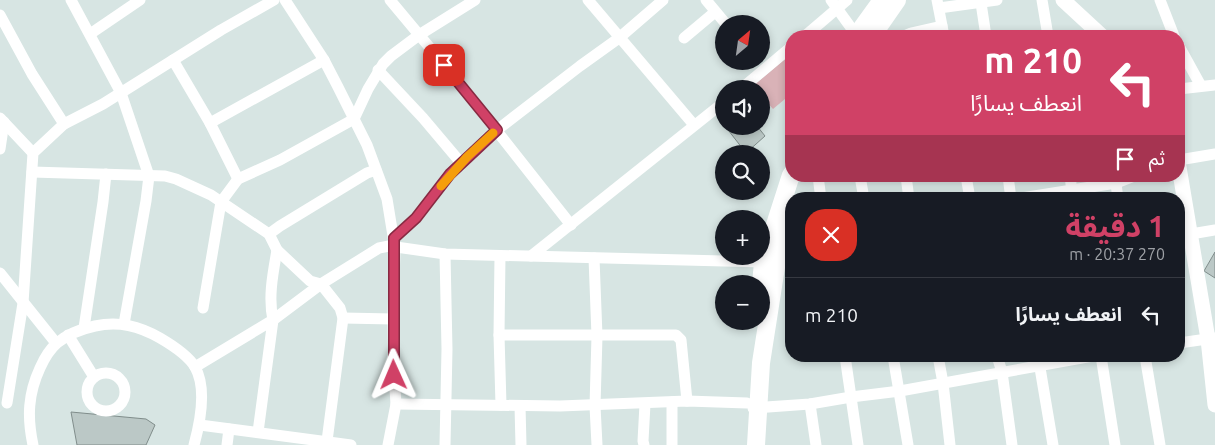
<!DOCTYPE html>
<html lang="ar">
<head>
<meta charset="utf-8">
<style>
	body { margin:0; font-family:Ubuntu,"Noto Sans Arabic",sans-serif; background:#242831; color:#f1f3f6; direction:rtl; height:100vh; display:flex; flex-direction:column; font-size:19px; white-space:nowrap }
	* { box-sizing:border-box; margin:0 }
	p { font-size:16px; color:#9ea1a6 }
	.icon { flex:none; width:28px; height:28px; fill:none; stroke:currentColor; stroke-width:2; stroke-linecap:round; stroke-linejoin:round }
	.map { position:relative; flex:1; overflow:hidden; direction:ltr }
	.side { position:absolute; left:785px; top:192px; width:400px; height:170px; display:flex; flex-direction:column; background:#171b24; border-radius:20px; box-shadow:0 2px 8px #0003; direction:rtl }
	.side>* { flex:none }
	.hud { position:absolute; left:785px; top:30px; width:400px; height:152px; border-radius:20px; box-shadow:0 2px 8px #0003; direction:rtl; background:#d04166; color:#fff; overflow:hidden }
	.needle { width:32px; rotate:29deg }
	.controls { position:absolute; left:715px; top:15px; display:grid; gap:10px }
	.controls a { display:grid; place-items:center; width:55px; height:55px; border-radius:50%; background:#171b24; box-shadow:0 2px 8px #0003; font-size:25px }
	.pin { position:absolute; display:grid; place-items:center; width:42px; height:42px; color:#fff; margin:-21px; border-radius:10px; box-shadow:0 2px 8px #0006 }
	.me { position:absolute; width:55px; margin:-28px; rotate:359deg; stroke-linejoin:round; filter:drop-shadow(0 0 4px #0008) }
	.turn { display:flex; align-items:center; gap:18px; height:105px; padding:0 20px; font-size:22px }
	.turn .icon { width:65px; height:65px; stroke-width:2.5 }
	.turn b { display:block; font-size:35px; line-height:42px }
	.then { display:flex; align-items:center; height:48px; padding:0 20px; background:#0003; gap:10px; font-size:19px }
	.round { display:grid; place-items:center; flex:none; width:52px; height:52px; border-radius:20px; background:#242831 }
	.overview { display:flex; align-items:center; justify-content:space-between; height:85px; padding:0 20px }
	h1 { font-size:30px; font-weight:700; line-height:38px; color:#d04166 }
	ul { padding:0; list-style:none }
	li { display:flex; align-items:center; gap:15px; height:75px; padding:0 20px; border-top:1px solid #363941 }
	li div { flex:1 }
	li b { display:block; font-size:19px }
	li em { font-style:normal }
	.map>svg:first-child { display:block }
</style>
</head>
<body>
<div class="map">
<svg width="1215" height="445" viewBox="0 0 1215 445">
	<rect width="100%" height="100%" fill="#d7e5e3"/>
	<path fill="#d9b2b7" d="M791,54v40l-18,15 -12,-13v-7h-6l-2,-3z"/>
	<g fill="#bbc8c6" stroke="#808d8b">
		<path d="M725,126h32l8,10 -19,17z"/>
		<path d="M1215,252v26l-11,-7z"/>
		<path d="M71,412l75,7 9,6 -9,20h-69z"/>
	</g>
	<g fill="none" stroke-linecap="round" stroke-linejoin="round">
		<g stroke="#fff" stroke-width="11">
			<path d="M71,0l50,93 28,83 -3,25 -22,123"/>
			<path d="M285,0l39,60 14,27 29,58 20,54 8,49 -2,71 1,56 2,29 -8,41"/>
			<path d="M390,0l66,79 115,146"/>
			<path d="M588,0l106,125"/>
			<path d="M706,0l20,24"/>
			<path d="M831,0l26,36"/>
			<path d="M937,0l7,36"/>
			<path d="M1042,0l6,36"/>
			<path d="M1160,0l14,36"/>
			<path d="M981,3l5,33"/>
			<path d="M939,8l58,-8"/>
			<path d="M0,15l32,59 32,50"/>
			<path d="M90,34l50,-34"/>
			<path d="M805,36l42,-36"/>
			<path d="M904,36l7,-3 31,-7"/>
			<path d="M684,38l31,-26"/>
			<path d="M1179,46l22,40"/>
			<path d="M173,60l37,63 28,56"/>
			<path d="M378,70l45,48 38,45"/>
			<path d="M741,89l50,-42"/>
			<path d="M1179,89l36,-4"/>
			<path d="M0,118l33,35"/>
			<path d="M210,123l114,-63"/>
			<path d="M0,149l4,-27"/>
			<path d="M1179,160l36,-6"/>
			<path d="M32,172l133,4 11,3 35,16 58,39 8,16 33,31 11,3 19,24 3,10 -16,123"/>
			<path d="M818,176l3,23"/>
			<path d="M860,176l4,23"/>
			<path d="M906,176l3,23"/>
			<path d="M966,176l4,23"/>
			<path d="M1008,176l3,23"/>
			<path d="M1070,176l3,23"/>
			<path d="M1115,176l3,23"/>
			<path d="M1015,199l101,-16 18,-7"/>
			<path d="M269,234l11,-8 87,-53 9,-3"/>
			<path d="M1191,234l24,-4"/>
			<path d="M394,238l22,-20 34,-44 47,-44 83,-64 39,-28 44,-38"/>
			<path d="M445,254l2,95 -2,96"/>
			<path d="M500,256l-1,79 2,70"/>
			<path d="M531,256l193,-154"/>
			<path d="M594,258l3,78 -2,70 2,39"/>
			<path d="M0,273l56,70"/>
			<path d="M203,308l18,-106 17,-23 42,-19 74,-41 14,-30 15,-25 8,-8 28,-21 56,-35"/>
			<path d="M343,318l50,1"/>
			<path d="M84,328l19,-126 3,-28"/>
			<path d="M68,335l26,42"/>
			<path d="M499,335h177l5,5 6,61"/>
			<path d="M1179,343l35,-5"/>
			<path d="M845,356l13,89"/>
			<path d="M893,356l15,89"/>
			<path d="M938,356l5,27 7,62"/>
			<path d="M997,356l5,16 10,73"/>
			<path d="M1038,356l15,89"/>
			<path d="M1101,356l14,89"/>
			<path d="M1145,356l15,89"/>
			<path d="M195,367l78,-47 48,-36 58,-36 10,-2 56,8 318,8"/>
			<circle cx="106" cy="392" r="19"/>
			<path d="M672,402v43"/>
			<path d="M7,403l16,-100 10,-150 31,-29 39,-20 118,-74 53,-30"/>
			<path d="M396,404l164,2 127,-5 60,2"/>
			<path d="M810,404l6,41"/>
			<path d="M520,406l1,39"/>
			<path d="M753,408l57,-4 41,-7 49,-6 193,-35"/>
			<path d="M200,425l151,20"/>
			<path d="M258,432l15,-112c-5,-23 0,-47 4,-70"/>
			<path d="M33,445c-6,-28 -5,-51 7,-77 4,-9 10,-19 17,-25 11,-9 24,-14 38,-17 24,-5 44,0 65,12 12,7 28,17 35,29 12,21 5,56 -1,78"/>
			<path d="M227,445l2,-16"/>
			<path d="M644,445l-1,-4 2,-37"/>
		</g>
		<g stroke="#fff" stroke-width="15">
			<path d="M1063,0l39,36"/>
			<path d="M1179,167l29,172 7,66"/>
		</g>
		<g stroke="#fff" stroke-width="18">
			<path d="M856,36l26,-36"/>
			<path d="M872,36l25,-36"/>
			<path d="M761,284l2,-22 28,-87"/>
			<path d="M756,445l5,-82 18,-115 12,-39"/>
		</g>
	</g>
	<g fill="none" stroke-linecap="round" stroke-linejoin="round">
		<g stroke="#872a42" stroke-width="12">
			<path id="route" d="M394,375v-137l22,-20 34,-44 47,-44 -53,-65"/>
		</g>
		<use href="#route" stroke="#d04166" stroke-width="9"/>
		<path stroke="#f59e0b" stroke-width="9" d="M441,186l26,-29 26,-24"/>
	</g>
</svg>
<div class="controls">
<a><svg class="needle" viewBox="-14 -14 28 28"><path d="M0-13l5 13h-10z" fill="#e53935"/><path d="M0 13l5-13h-10z" fill="#9ea1a6"/></svg></a>
<a><svg class="icon" aria-label="sound" viewBox="0 0 24 24"><path d="M4 9h4l5-4v14l-5-4H4zM17 9q2 3 0 6"/></svg></a>
<a><svg class="icon" aria-label="search" viewBox="0 0 24 24"><circle cx="10" cy="10" r="6"/><path d="M15 15l6 6"/></svg></a>
<a>+</a>
<a>−</a>
</div>
<div class="pin" style="left:444px;top:65px;background:#d93025"><svg class="icon" aria-label="arrive" viewBox="0 0 24 24"><path d="M6 21V4h12l-3 4 3 4H6"/></svg></div>
<svg class="me" style="left:394px;top:375px" viewBox="-20 -20 40 40"><path d="M0-17L14 15 0 8-14 15z" fill="#d04166" stroke="#fff" stroke-width="4"/></svg>
<div class="hud">
<div class="turn"><svg class="icon" aria-label="left" viewBox="0 0 24 24"><path d="M17 20v-9H6M10 6l-5 5 5 5"/></svg><div><b>210 m</b>انعطف يسارًا</div></div>
<div class="then">ثم<svg class="icon" aria-label="arrive" viewBox="0 0 24 24"><path d="M6 21V4h12l-3 4 3 4H6"/></svg></div>
</div>
<section class="side">
<div class="overview"><div><h1>1 دقيقة</h1><p>270 m · 20:37</p></div><a class="round" style="background:#d93025;color:#fff"><svg class="icon" aria-label="close" viewBox="0 0 24 24"><path d="M6 6l12 12M18 6L6 18"/></svg></a></div>
<ul>
<li><svg class="icon" aria-label="left" viewBox="0 0 24 24"><path d="M17 20v-9H6M10 6l-5 5 5 5"/></svg><div><b>انعطف يسارًا</b></div><em>210 m</em></li>
</ul>
</section>
</div>
</body>
</html>
